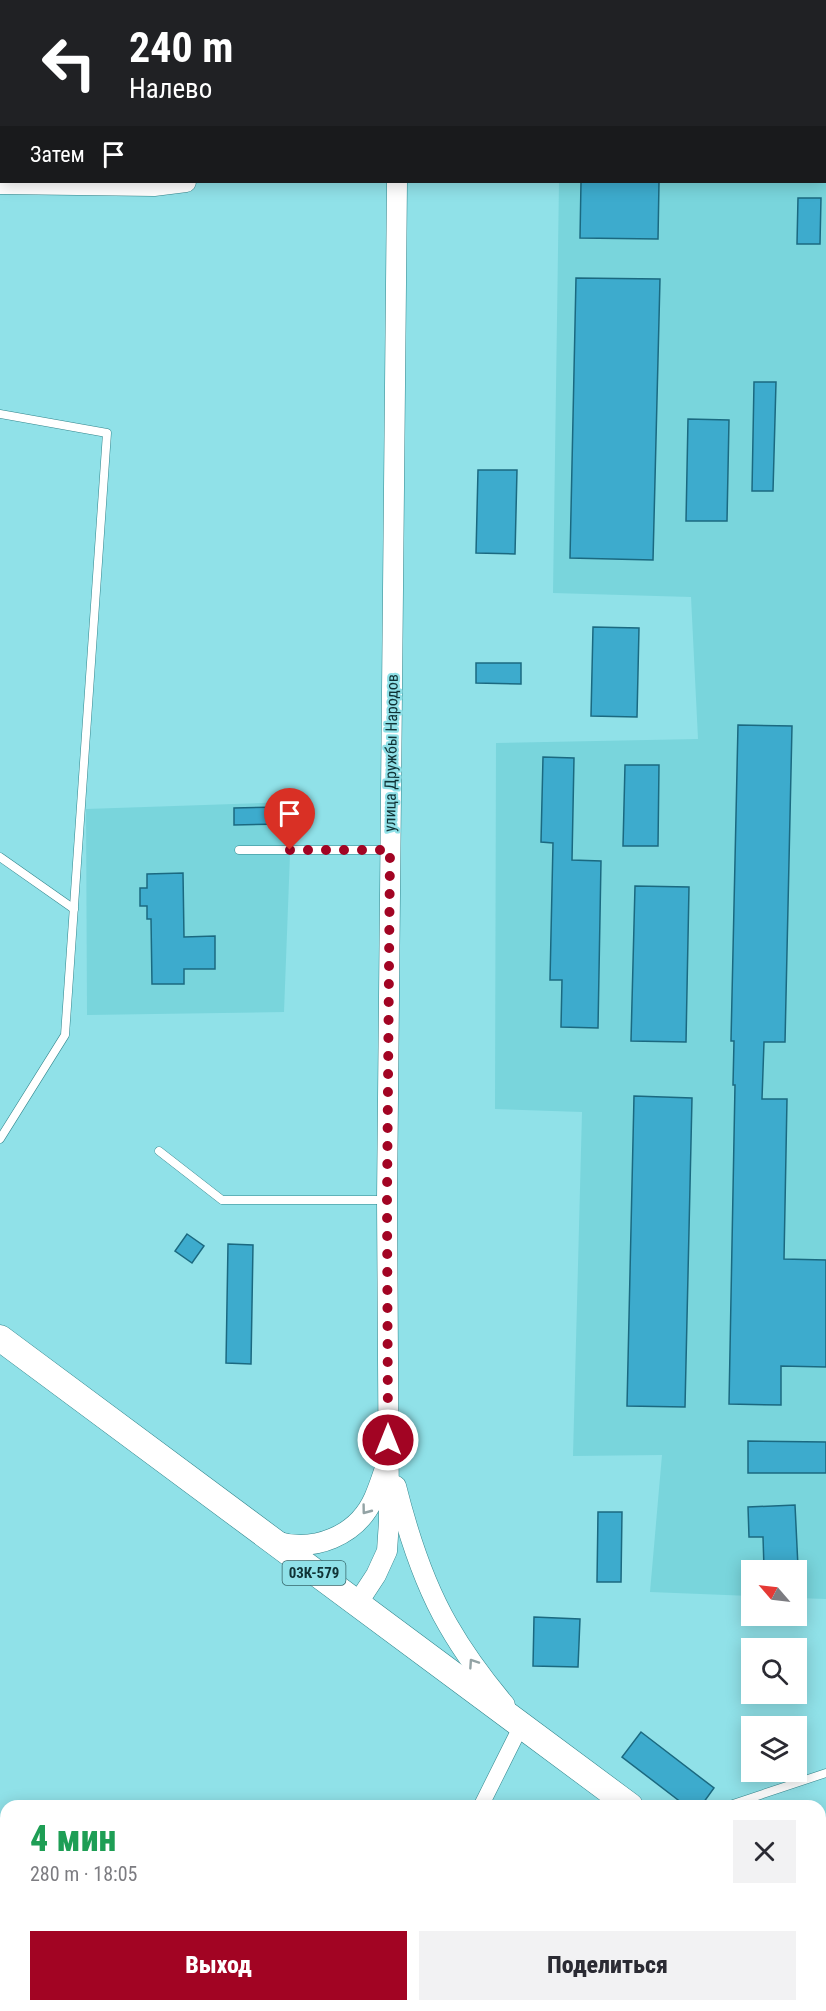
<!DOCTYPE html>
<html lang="ru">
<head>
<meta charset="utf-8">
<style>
	body { margin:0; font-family:"Roboto Condensed",sans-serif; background:#f2f2f3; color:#2b2b33; height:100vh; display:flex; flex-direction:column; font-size:22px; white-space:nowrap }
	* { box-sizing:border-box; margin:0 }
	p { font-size:20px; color:#7c7c81 }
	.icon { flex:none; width:33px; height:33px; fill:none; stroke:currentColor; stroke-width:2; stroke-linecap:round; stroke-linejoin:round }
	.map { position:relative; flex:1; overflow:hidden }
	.sheet { position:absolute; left:0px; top:1800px; width:826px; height:212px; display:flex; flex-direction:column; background:#fff; border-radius:18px 18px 0 0; box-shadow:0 3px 15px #0003 }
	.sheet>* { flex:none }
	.banner { position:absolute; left:0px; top:0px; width:826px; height:183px; box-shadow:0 3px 15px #0003; background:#202124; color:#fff; overflow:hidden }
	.needle { width:39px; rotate:298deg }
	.buttons { position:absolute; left:741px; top:1560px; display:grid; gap:12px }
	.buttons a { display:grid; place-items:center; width:66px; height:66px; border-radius:0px; background:#fff; box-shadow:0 3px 15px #0003; font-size:30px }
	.pin { position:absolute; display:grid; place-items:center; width:51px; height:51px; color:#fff; margin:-62px -26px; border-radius:50% 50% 50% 0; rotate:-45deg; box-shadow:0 0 6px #0007 }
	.pin .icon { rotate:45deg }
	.me { position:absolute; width:66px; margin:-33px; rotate:0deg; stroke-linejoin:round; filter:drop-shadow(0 0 4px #0008) }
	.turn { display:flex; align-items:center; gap:21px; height:126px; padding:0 30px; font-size:27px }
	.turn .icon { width:78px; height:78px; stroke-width:2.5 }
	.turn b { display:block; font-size:42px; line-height:51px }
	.then { display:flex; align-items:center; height:57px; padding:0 30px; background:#0003; gap:12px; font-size:22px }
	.round { display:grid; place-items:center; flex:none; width:63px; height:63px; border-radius:0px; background:#f2f2f3 }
	.summary { display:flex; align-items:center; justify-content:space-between; height:102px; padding:0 30px }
	h1 { font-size:36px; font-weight:800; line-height:45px; color:#1e9e55 }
	.primary-button { display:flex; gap:12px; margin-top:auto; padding:12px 30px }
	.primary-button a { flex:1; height:69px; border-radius:0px; background:#a20423; color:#fff; font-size:24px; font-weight:800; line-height:69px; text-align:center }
	.primary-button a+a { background:#f2f2f3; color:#2b2b33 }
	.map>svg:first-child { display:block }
</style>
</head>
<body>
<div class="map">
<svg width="826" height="2011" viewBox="0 0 826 2011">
	<rect width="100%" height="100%" fill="#90e1e8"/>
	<g fill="#79d5dc">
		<path d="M561,0h265v1599l-29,-1 -1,-28h-44l-1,26 -101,-4 12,-137 -89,1 9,-344 -87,-3 1,-366 202,-4 -7,-142 -138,-4 6,-411h266v-180h-264z"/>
		<path d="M292,802l-8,210 -197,3 -1,-206z"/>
	</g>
	<g fill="#3dabcd" stroke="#1b6980" stroke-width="1.5">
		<path d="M581,182h78l-1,57 -78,-1z"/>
		<path d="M798,198h23l-1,46h-23z"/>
		<path d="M576,278l84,1 -7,281 -83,-2z"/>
		<path d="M754,382h22l-3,109h-21z"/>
		<path d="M688,419l41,1 -2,101h-41z"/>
		<path d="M478,470h39l-2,84 -39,-1z"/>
		<path d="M593,627l46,1 -2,89 -46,-1z"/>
		<path d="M476,663h45v21l-45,-1z"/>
		<path d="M738,725l54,1 -7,316h-21l-2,57h25l-3,160 42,1v107l-45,-1v39l-52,-1 6,-319h-2l1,-44h-3z"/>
		<path d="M543,757l31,1 -2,102 29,1 -3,167 -37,-1 1,-47h-12l3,-137 -12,-1z"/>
		<path d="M625,765h34l-1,81h-35z"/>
		<path d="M283,807v17l-49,1v-17z"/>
		<path d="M183,873l1,64 31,-1v33h-31v15h-32l-1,-65h-4v-13h-7v-18h7v-14z"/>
		<path d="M635,886l54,1 -3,155 -55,-1z"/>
		<path d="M634,1096l58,2 -7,309 -58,-1z"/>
		<path d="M187,1234l17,12 -12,17 -17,-12z"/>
		<path d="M228,1244l25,1 -2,119 -25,-1z"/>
		<path d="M748,1441l78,1v31h-78z"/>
		<path d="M795,1505l3,62 -34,1 -1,-31h-14l-1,-30z"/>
		<path d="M598,1512h24l-1,70h-24z"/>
		<path d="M534,1617l46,2 -2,48 -45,-1z"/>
		<path d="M641,1732l73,56 -13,18h-15l-64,-49z"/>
	</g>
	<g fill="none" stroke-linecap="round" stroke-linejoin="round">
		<g stroke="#31858c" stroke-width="9">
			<g id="service">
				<path d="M49,0l2,2"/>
				<path d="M231,2l2,-2"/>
				<path d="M0,414l107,19 -42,602 -65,104"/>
				<path d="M239,850h151"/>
				<path d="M0,857l74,52"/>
				<path d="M159,1151l63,49h164"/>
				<path d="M732,1806l1,-2 93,-31"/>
			</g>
		</g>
		<g stroke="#31858c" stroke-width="16">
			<g id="minor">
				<path d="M481,1806l40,-80"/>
				<path d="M616,2006l7,5"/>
				<path d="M432,2011l1,-5"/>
				<path d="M510,2011l1,-5"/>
			</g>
		</g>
		<g stroke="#31858c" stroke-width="21">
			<g id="tertiary">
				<path d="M394,2v-2"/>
				<path d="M0,184l154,2 32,-4"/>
				<path d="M396,1486c12,48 27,96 52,139 16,28 36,55 57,80"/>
				<path d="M275,1541c39,12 82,-5 99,-43 4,-9 7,-18 10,-27"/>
				<path d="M357,1604l19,-29 11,-24 2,-30 -2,-321 10,-1018"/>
			</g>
		</g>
		<g stroke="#31858c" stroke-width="27">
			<g id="primary">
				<path d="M0,1338l630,468"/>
				<path d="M820,1948l6,4"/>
			</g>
		</g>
		<use href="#service" stroke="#fff" stroke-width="8"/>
		<use href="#minor" stroke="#fff" stroke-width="15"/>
		<use href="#tertiary" stroke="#fff" stroke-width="20"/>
		<use href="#primary" stroke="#fff" stroke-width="26"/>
	</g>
	<defs><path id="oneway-chevron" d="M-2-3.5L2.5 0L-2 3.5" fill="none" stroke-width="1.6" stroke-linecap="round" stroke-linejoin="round" transform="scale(1.5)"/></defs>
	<g stroke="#93a3a5">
		<use href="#oneway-chevron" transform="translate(366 1510) rotate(127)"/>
		<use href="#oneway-chevron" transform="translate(473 1663) rotate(-124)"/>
	</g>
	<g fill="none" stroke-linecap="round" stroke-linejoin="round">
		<path stroke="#a20423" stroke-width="10" stroke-dasharray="0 18" d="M290,850h100l-3,350 1,240"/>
	</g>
	<g text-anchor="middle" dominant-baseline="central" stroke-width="4.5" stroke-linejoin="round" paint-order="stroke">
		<rect fill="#90e1e8" stroke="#36676b" stroke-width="1.5" x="282.5" y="1561" width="63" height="24" rx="4.5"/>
		<g font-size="15" font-weight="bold" fill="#103336">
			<text x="314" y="1573">03К-579</text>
		</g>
		<g font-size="16" fill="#103336" stroke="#90e1e8">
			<text transform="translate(391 753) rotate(-89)">улица Дружбы Народов</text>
		</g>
	</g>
</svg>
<div class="buttons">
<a><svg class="needle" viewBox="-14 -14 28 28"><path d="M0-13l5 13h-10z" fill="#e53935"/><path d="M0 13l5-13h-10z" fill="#7c7c81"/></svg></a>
<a><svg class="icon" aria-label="search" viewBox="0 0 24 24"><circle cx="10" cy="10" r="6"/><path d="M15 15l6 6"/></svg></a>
<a><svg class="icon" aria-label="layers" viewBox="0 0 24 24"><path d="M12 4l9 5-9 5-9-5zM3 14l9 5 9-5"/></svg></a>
</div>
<div class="pin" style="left:290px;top:850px;background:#d93025"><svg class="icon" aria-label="arrive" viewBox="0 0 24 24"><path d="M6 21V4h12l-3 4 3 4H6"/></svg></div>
<svg class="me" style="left:388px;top:1440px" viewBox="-20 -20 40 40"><circle r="17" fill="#a20423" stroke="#fff" stroke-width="3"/><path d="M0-11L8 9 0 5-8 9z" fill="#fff"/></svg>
<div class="banner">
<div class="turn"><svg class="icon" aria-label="left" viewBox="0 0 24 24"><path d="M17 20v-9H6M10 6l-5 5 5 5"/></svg><div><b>240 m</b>Налево</div></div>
<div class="then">Затем<svg class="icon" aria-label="arrive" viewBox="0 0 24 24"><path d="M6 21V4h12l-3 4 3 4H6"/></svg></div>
</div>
<section class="sheet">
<div class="summary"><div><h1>4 мин</h1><p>280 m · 18:05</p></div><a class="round"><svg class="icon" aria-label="close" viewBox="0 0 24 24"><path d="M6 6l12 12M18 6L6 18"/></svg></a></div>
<div class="primary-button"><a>Выход</a><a>Поделиться</a></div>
</section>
</div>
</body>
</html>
